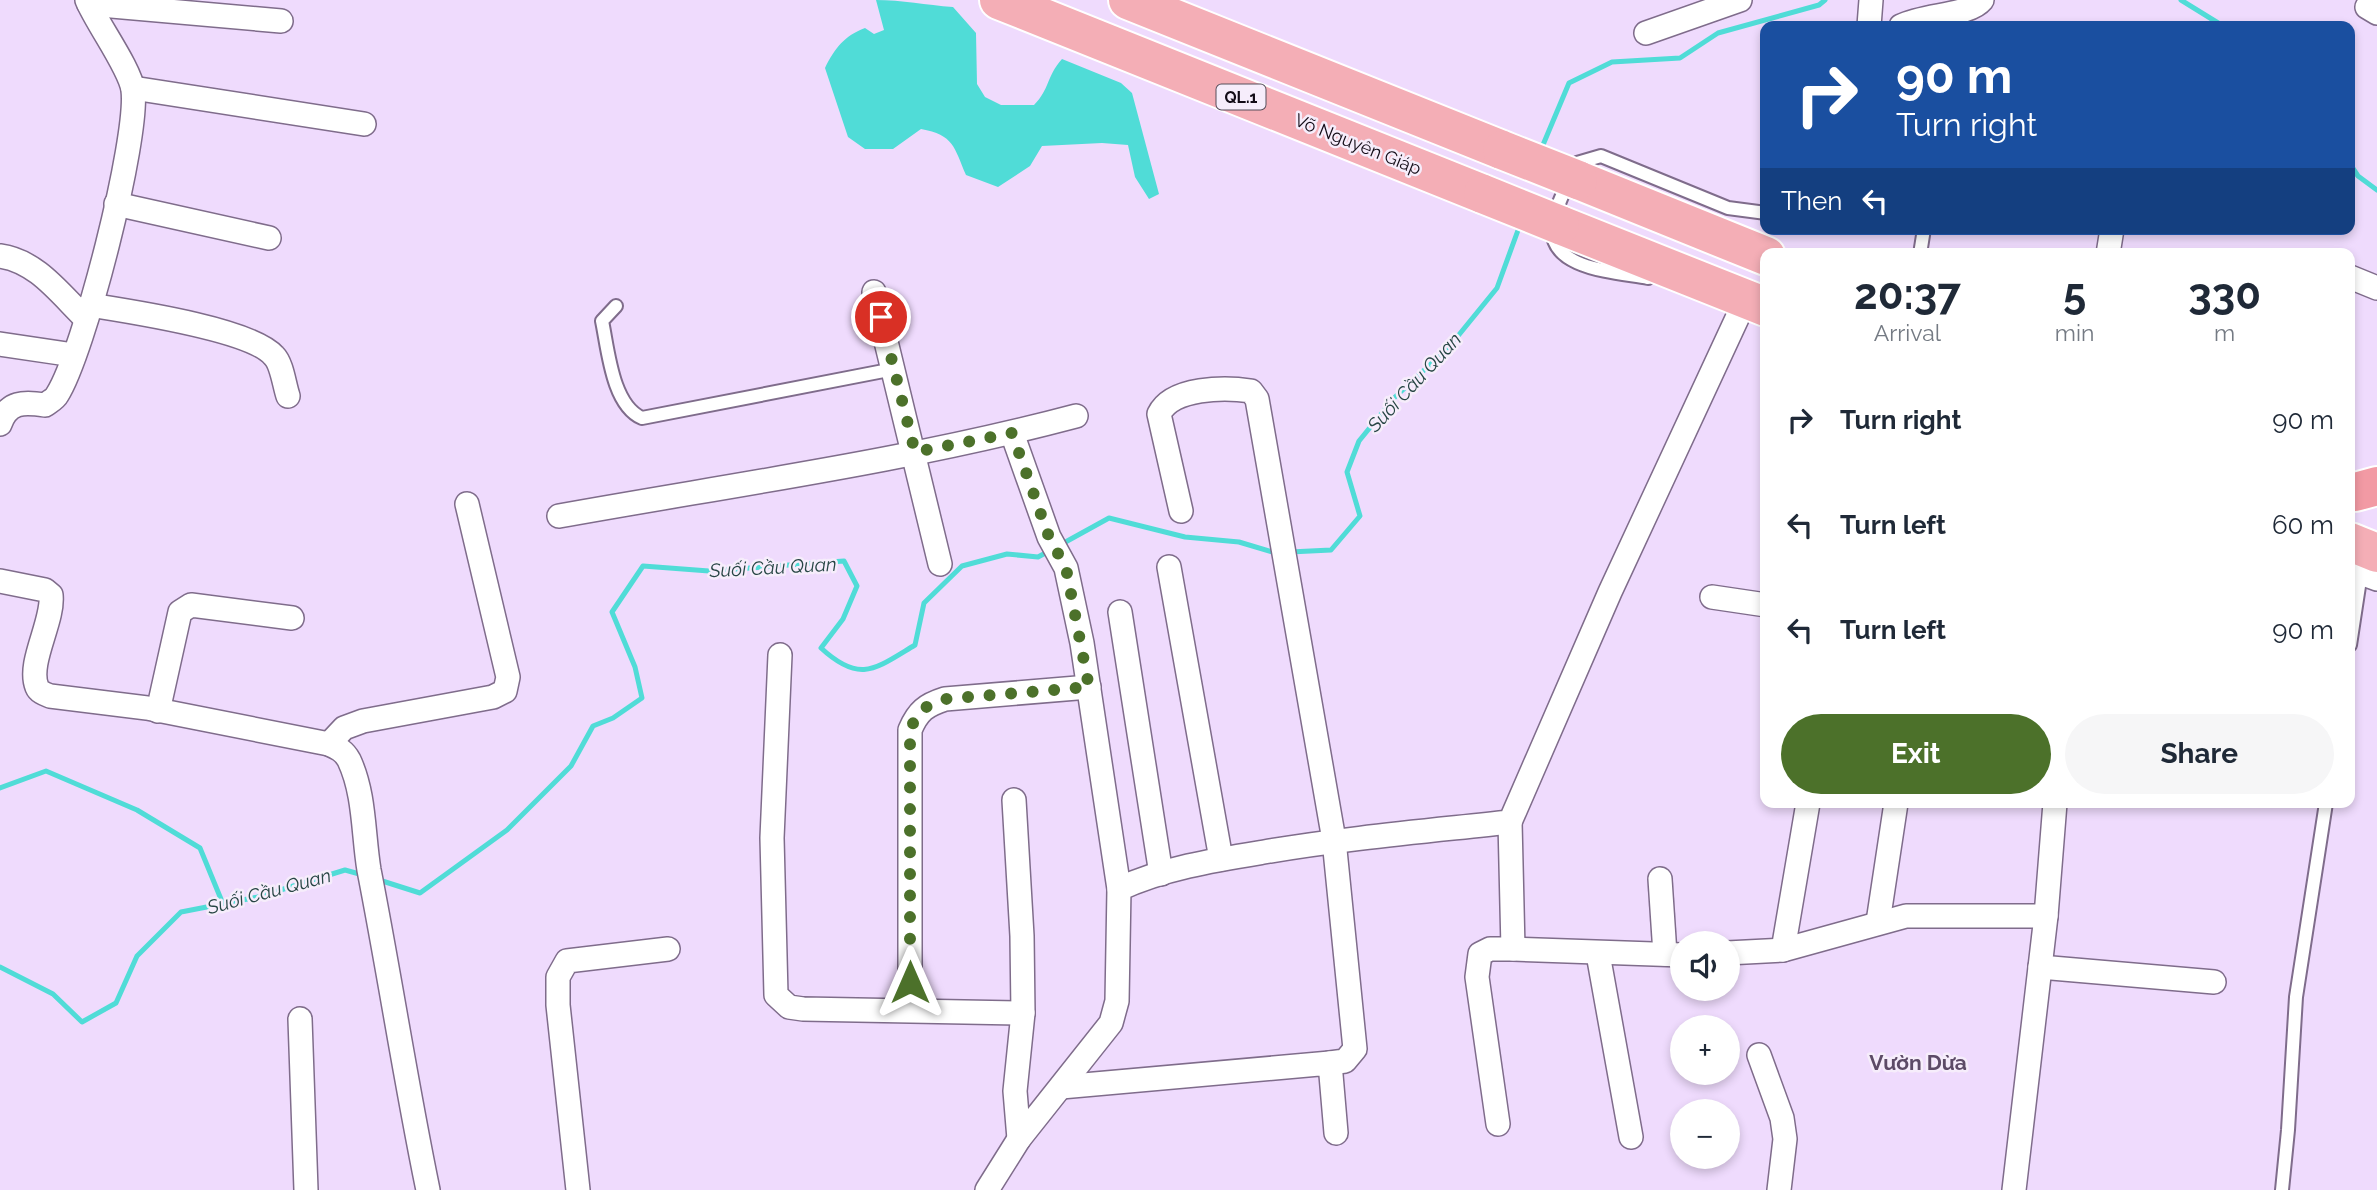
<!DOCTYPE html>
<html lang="en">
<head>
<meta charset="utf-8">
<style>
	body { margin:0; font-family:Raleway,sans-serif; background:#f6f6f7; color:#1f2937; height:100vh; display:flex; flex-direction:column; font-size:26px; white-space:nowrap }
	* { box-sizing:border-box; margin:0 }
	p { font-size:23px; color:#747a83 }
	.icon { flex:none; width:38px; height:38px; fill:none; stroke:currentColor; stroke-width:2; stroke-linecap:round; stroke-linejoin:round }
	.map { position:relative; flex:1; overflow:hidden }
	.details { position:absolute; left:1760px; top:248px; width:595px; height:560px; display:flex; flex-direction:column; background:#fff; border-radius:14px; box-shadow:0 4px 10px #0003 }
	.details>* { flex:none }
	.hud { position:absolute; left:1760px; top:21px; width:595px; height:214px; border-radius:14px; box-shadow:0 4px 10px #0003; background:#1a4fa0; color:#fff; overflow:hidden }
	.controls { position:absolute; left:1670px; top:931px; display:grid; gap:14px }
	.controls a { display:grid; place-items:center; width:70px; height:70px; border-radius:50%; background:#fff; box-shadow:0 4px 10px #0003; font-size:35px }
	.pin { position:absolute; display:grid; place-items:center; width:60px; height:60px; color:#fff; margin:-30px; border:4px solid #fff; border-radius:50%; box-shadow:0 2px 7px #0007 }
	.me { position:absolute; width:77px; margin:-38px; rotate:0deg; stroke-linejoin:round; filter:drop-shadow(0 0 5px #0008) }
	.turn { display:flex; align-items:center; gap:24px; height:147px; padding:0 21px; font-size:32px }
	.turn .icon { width:91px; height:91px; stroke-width:2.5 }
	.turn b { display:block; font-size:49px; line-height:60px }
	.then { display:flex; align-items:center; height:66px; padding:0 21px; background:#0003; gap:14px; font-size:26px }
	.eta { display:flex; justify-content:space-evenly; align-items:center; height:119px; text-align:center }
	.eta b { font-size:42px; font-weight:700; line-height:49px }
	.primary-button { display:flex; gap:14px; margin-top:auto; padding:14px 21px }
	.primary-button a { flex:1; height:80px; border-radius:42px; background:#4c712a; color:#fff; font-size:28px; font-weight:700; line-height:80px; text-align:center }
	.primary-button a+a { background:#f6f6f7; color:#1f2937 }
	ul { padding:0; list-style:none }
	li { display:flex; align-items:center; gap:21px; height:105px; padding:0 21px }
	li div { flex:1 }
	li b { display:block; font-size:26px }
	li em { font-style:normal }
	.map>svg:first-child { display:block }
</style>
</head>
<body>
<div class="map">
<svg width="2377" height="1190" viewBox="0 0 2377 1190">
	<rect width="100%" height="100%" fill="#efdbfd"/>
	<path fill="#50dcd7" d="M876,0c26,0 50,5 77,7l23,26 1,51 8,13 16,8h33c16,-16 12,-28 28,-46l59,24 11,10 27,101 -10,5 -14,-22 -7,-32 -26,-2 -60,3 -12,20 -32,21 -32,-12c-12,-28 -12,-40 -45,-46l-28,20h-28l-17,-12 -23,-69c10,-20 19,-32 40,-40l9,6 10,-4z"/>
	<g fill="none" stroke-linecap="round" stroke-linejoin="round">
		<g stroke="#50dcd7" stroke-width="5">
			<path d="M2181,0l42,26"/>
			<path d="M1540,152l29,-69 43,-21 68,-4 38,-25 101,-28 6,-5"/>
			<path d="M2350,164l8,12 19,14"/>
			<path d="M1060,545l49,-27 76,19 54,5 37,11"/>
			<path d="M1290,552l41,-2 29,-34 -13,-44 12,-31 35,-43 55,-51 48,-59 24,-66"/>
			<path d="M0,788l46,-17 91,39 63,38 23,56"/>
			<path d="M376,879l44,14 87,-63 64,-64 22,-40 20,-8 29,-20 -7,-31 -23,-55 31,-46 66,5 135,-10 13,25 -14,33 -22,29c39,36 54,21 94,-3l9,-42 38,-37 45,-12 31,3 13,-7"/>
			<path d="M0,967l53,27 29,28 34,-19 21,-47 44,-44 77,-15 87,-27 18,5"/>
		</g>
		<g stroke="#7f6c8b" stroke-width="16">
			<g id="service">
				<path d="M1920,254l4,-25"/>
				<path d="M1648,278c-31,-6 -102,-8 -95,-54 3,-20 16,-42 24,-61l24,-7 127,52 38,5"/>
				<path d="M616,306l-14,15c6,28 10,84 40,97l252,-49"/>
				<path d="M2350,645l11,-72"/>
				<path d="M2282,1190l6,-60 8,-133 30,-194"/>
			</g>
		</g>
		<g stroke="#7f6c8b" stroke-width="26">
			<g id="minor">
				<path d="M89,4l192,17"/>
				<path d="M2367,7l10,6"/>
				<path d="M1869,26l2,-26"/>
				<path d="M1901,26c24,-12 68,-10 81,-26"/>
				<path d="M1646,33l94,-33"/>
				<path d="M133,88l231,36"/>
				<path d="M116,204l153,34"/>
				<path d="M2108,254l4,-25"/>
				<path d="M0,256c37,5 60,38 86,63"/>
				<path d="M2350,277l27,11"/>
				<path d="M874,292l66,272"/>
				<path d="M90,305c37,6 161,24 184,51 8,8 10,28 14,40"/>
				<path d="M0,344l74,11"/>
				<path d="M0,424c8,-23 24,-22 45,-19 4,-3 10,-6 12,-10 27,-42 82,-257 76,-305 -3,-22 -36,-66 -46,-90"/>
				<path d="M1012,433l37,104 17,31 16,75 37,246"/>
				<path d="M1181,511l-22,-97c13,-27 66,-27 92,-23l6,8 77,441 21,209 -10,12 -15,2"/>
				<path d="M559,516c172,-31 348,-55 517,-100"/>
				<path d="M1169,567l52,292"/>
				<path d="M2350,569l27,10"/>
				<path d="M0,581l45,9 6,5c3,26 -24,68 -14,92 2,5 8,7 13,9l97,12 182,36c9,4 15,7 20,16 16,34 14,74 20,110 21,107 37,214 59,320"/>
				<path d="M1712,597l54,8"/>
				<path d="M1120,612l41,262"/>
				<path d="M780,655l-8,183 4,157 13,12 14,2 220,4"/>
				<path d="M158,711l22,-99 11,-7 101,13"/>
				<path d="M329,744l15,-16 19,-7 130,-24 12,-6 3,-14 -41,-173"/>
				<path d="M1014,800l8,136 1,77 -8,78 4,48"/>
				<path d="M1510,822l3,127"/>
				<path d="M1660,879l5,75"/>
				<path d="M1878,922l18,-119"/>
				<path d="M1783,950l25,-147"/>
				<path d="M1727,953l56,-3 123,-34h140"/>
				<path d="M1598,954l33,183"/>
				<path d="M2040,967l174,15"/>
				<path d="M910,1010v-280c8,-19 16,-25 35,-31l144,-12"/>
				<path d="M300,1019l6,171"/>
				<path d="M1759,1055l23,63 3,21 -6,51"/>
				<path d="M1061,1087l269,-24 6,70"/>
				<path d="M1498,1124l-21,-147 3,-23 10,-5h23l169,6"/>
				<path d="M578,1190l-20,-185v-28l9,-16 101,-12"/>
				<path d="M987,1190l32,-51 92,-116 6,-22 2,-112c45,-21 96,-29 145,-37 82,-14 164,-21 246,-30l100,-230 136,-293"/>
				<path d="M2014,1190l32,-274 9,-113"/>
			</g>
		</g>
		<g stroke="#fff" stroke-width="42">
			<g id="trunk">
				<path d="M999,0l484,194"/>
				<path d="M1128,0l374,150"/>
				<path d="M1578,180l188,76"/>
				<path d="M1560,225l206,82"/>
				<path d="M2350,542l27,11"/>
			</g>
		</g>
		<g stroke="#fff" stroke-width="42">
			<path id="motorway" d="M2355,492l22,-6"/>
		</g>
		<use href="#service" stroke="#fff" stroke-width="12"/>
		<use href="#minor" stroke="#fff" stroke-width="23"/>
		<use href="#trunk" stroke="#f4aeb6" stroke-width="38"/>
		<use href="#motorway" stroke="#f29aa4" stroke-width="38"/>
		<g stroke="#fff" stroke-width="42" stroke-linecap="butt">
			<g id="trunk-bridge">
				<path d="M1502,150l76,30"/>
				<path d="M1483,194l77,31"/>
			</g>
		</g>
		<use href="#trunk-bridge" stroke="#f4aeb6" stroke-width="38"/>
	</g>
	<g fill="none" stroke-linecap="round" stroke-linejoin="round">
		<path stroke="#4c712a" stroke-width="12" stroke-dasharray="0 21.6" d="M881,317l34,135 97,-19 37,104 17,31 23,119 -144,12c-20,6 -27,12 -35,31v252"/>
	</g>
	<g text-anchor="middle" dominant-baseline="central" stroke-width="5" stroke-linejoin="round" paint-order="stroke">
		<rect fill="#f6edfb" stroke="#564f5b" stroke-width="2" x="1216.5" y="84.5" width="49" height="25" rx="5"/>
		<g font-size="16" font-weight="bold" fill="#120b16">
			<text x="1241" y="97">QL.1</text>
		</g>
		<g font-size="18" fill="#120b16" stroke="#f6edfb">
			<text transform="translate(1358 144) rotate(22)">Võ Nguyên Giáp</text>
		</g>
		<g font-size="19" font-style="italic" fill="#274544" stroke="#f6edfb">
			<text transform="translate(1414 382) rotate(-47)">Suối Cầu Quan</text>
			<text transform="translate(773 567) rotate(-3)">Suối Cầu Quan</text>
			<text transform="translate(269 891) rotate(-15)">Suối Cầu Quan</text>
		</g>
		<g font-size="21" font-weight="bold" fill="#5d4b67" stroke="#f6edfb">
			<text x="1918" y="1062">Vườn Dừa</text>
		</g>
	</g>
</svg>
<div class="controls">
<a><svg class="icon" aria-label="sound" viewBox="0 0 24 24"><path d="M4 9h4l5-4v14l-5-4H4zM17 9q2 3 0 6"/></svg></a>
<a>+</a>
<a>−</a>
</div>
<div class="pin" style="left:881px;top:317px;background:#d93025"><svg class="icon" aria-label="arrive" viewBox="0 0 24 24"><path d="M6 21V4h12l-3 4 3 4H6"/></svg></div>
<svg class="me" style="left:910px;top:982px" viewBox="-20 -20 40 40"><path d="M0-17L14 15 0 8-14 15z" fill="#4c712a" stroke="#fff" stroke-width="4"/></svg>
<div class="hud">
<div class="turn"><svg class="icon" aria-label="right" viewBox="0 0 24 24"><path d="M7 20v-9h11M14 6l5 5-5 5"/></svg><div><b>90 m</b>Turn right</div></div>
<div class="then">Then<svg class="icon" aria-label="left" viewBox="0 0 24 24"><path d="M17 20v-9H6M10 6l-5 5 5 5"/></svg></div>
</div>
<section class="details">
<div class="eta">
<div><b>20:37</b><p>Arrival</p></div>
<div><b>5</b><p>min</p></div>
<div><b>330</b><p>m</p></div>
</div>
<ul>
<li><svg class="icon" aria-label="right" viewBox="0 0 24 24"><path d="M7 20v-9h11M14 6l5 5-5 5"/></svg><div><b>Turn right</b></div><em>90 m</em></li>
<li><svg class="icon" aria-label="left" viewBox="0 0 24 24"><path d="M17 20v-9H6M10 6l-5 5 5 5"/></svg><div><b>Turn left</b></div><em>60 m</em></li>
<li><svg class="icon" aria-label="left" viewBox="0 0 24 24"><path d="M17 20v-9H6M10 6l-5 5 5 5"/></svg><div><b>Turn left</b></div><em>90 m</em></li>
</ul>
<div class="primary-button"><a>Exit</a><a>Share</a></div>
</section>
</div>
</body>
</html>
